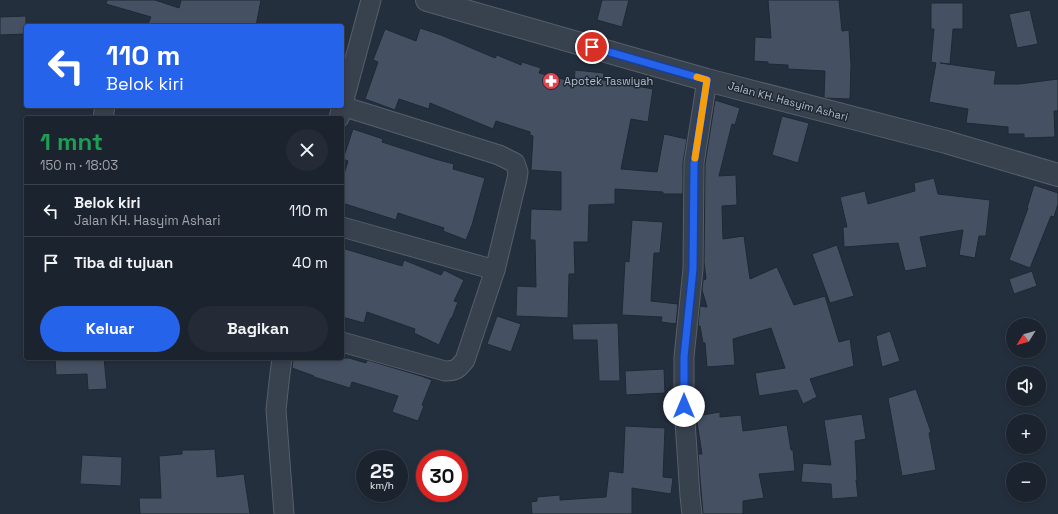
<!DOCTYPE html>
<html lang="id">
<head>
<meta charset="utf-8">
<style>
	body { margin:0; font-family:"Space Grotesk",sans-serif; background:#242b36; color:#f1f3f6; height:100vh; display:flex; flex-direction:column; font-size:15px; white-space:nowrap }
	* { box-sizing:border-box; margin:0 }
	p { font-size:13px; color:#a0a4aa }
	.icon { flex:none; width:22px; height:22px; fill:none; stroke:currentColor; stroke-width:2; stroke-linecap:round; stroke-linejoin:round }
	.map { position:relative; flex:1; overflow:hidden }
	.drawer { position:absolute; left:24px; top:116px; width:320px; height:244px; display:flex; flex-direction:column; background:#1b232e; border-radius:4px; box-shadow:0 2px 6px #0003,0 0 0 1px #39404a }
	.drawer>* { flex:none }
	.hud { position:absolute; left:24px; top:24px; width:320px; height:84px; border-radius:4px; box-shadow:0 2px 6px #0003,0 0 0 1px #39404a; background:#2563eb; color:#fff; overflow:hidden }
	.needle { width:26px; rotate:233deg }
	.buttons { position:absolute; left:1006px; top:318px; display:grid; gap:8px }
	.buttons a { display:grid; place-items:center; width:40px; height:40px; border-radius:50%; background:#1b232e; box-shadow:0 2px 6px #0003,0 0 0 1px #39404a; font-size:20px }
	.speed { position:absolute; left:356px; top:450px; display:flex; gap:8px; font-size:20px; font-weight:700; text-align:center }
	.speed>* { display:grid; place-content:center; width:52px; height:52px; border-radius:50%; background:#1b232e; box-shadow:0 2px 6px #0003,0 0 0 1px #39404a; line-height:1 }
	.speed small { font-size:10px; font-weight:400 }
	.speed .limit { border:6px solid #d22; background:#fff; color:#111 }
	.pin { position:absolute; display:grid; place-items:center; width:34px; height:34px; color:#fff; margin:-17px; border:2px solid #fff; border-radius:50%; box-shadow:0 1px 4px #0007 }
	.me { position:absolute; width:44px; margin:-22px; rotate:0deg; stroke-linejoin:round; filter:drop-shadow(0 0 3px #0008) }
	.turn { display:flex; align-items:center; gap:14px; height:84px; padding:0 16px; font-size:18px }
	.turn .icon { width:52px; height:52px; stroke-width:2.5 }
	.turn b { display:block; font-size:28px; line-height:34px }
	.round { display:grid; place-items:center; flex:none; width:42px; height:42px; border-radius:21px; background:#242b36 }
	.headline { display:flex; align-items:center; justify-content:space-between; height:68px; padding:0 16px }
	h1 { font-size:24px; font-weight:700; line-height:30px; color:#1e9e55 }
	.action { display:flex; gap:8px; margin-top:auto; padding:8px 16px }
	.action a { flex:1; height:46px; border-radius:24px; background:#2563eb; color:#fff; font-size:16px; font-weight:700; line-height:46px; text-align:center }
	.action a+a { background:#242b36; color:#f1f3f6 }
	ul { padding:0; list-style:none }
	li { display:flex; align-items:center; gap:12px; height:52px; padding:0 16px; border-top:1px solid #39404a }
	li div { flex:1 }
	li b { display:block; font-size:15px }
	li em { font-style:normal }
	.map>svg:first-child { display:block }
</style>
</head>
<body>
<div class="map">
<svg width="1058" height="514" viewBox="0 0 1058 514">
	<rect width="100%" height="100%" fill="#242f3e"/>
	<g fill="#455162" stroke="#1f2835">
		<path d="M107,0h48l24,8 2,-8h80l-5,26h-109l4,-9 -45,-13z"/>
		<path d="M602,0h27l-7,27 -25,-7z"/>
		<path d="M768,0h71l3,31 7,-1 2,35 -1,34 -26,-1 1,-27 -37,-2v-4l-20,-1v-2l-14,-1 1,-24 16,1z"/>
		<path d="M931,3h32v26h-10l-3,35 -10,-1 56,8 -2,13h25l39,-5v32h-4l1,26 -31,1v-4h-16v-7l-42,-4 2,-14 -39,-7 7,-39 -5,-1 3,-33h-3z"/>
		<path d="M1030,10l8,34 -21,4 -8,-34z"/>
		<path d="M26,16v18l-26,1v-18z"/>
		<path d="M420,28l21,7 54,23 2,-3 24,10 1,-3 19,6 -2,5 35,9 1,-12 29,3 -1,7 50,9 -5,33 -17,-3 -10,50 36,3 7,-38 23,5 -4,24v31h-20v-2l-48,-3v15l-26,1 -1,37h-14l1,32h-6l-1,44 -52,-2 1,-30 19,1 -1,-47h-5l1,-31 30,1v-38l-30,-2 2,-34 -3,-1v-3l-34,-11 -3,8 -63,-26 -1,6 -30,-10 -4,11 -30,-11 13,-37 -5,-2 12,-31 31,12z"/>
		<path d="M715,100l25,8 -5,17 -3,-1 -13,52 17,-1 1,30 -15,1 1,33 21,-3 6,43 27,-12 17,38 31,-9 14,46 11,-3 4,27 -44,13 7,18 -14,7 -6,-14 -38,6 -4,-23 30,-5 -14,-40 -38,11 2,26 -28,2 -2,-24h-2l-3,-17h-2l2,-20 7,1 -5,-17 1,-10 3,-1 -2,-17 1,-98z"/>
		<path d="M782,116l27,7 -11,40 -26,-8z"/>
		<path d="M353,129l30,10 -1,3 53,17 19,5 -1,5 32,9 -13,47 -6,15 -23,-9 1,-3 -46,-15 -2,7 -54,-17v-23l6,-19 -5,-2z"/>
		<path d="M934,178l4,16 52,6 -4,36h-7l-4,22 -16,-3 4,-25 -43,7 7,30 -22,4 -7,-28 -54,4 -1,-20h4l-7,-30 25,-6 3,13 47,-13 -1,-8z"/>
		<path d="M1034,185l24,8v11l-4,13 -3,-1 -21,52 -21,-8 19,-52h-1z"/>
		<path d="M632,220l31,2 -3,31h-6l-3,48 27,3 -2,20 -15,-2 1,-5 -40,-2 3,-54 4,1z"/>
		<path d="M837,245l17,51 -24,7 -18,-49z"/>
		<path d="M342,248l60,18 2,-6 37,15 3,-5 20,10 -10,21 4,1 -6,16h-1l-12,27 -25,-12 1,-4 -48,-17 -3,11 -22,-6z"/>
		<path d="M1032,271l5,15 -23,8 -5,-15z"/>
		<path d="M497,316l24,8 -10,28 -24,-8z"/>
		<path d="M618,323l2,58h-21l-2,-41h-24l-1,-16z"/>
		<path d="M890,331l10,30 -18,6 -6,-31z"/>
		<path d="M55,358h49l3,31 -19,1 -1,-16 -31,1z"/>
		<path d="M293,358h56l17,5 1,-3 54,16 11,4 -10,25 2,1 -6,15 -26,-9 6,-16 -46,-14 -2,6 -36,-11v-1l-22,-8z"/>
		<path d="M664,369l1,24 -39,2 -1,-24z"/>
		<path d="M916,389l15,43 -2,1 7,37 -34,6 -14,-78z"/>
		<path d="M720,412v5l21,-2 2,16 44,-6 4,25h2l2,21 -36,3 5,24 -21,3v13h-40l-5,-60h4l-6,-38z"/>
		<path d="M862,414l4,25 -11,2 2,39h-1l2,17 -26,2 -1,-15 -30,-2 2,-19 28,2 -7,-45z"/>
		<path d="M625,426l40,2 -2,49 10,1 -2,16 -39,-6v26h-100l-1,-12 6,-1v-4l23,-2v5l46,-3 3,-26 14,2z"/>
		<path d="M215,449l2,28 27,-3 6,40h-110l-1,-16h22l-2,-42 23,-2v-4h15z"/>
		<path d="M82,455l40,2 -1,29 -41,-2z"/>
	</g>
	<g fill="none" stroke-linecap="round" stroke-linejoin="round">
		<g stroke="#565f6c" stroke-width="21">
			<g id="minor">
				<path d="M342,106l157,49 16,8 3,9 -1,7 -22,91"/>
				<path d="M103,118l2,-12"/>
				<path d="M339,118l32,-118"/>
				<path d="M342,227l153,43 -30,90c-7,9 -9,11 -20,11l-103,-29"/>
				<path d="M282,358l-3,24 -3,28 8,104"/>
				<path d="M692,514l-2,-18 -6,-90v-49l9,-88 1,-106 13,-83"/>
			</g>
		</g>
		<g stroke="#565f6c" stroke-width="24">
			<path id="tertiary" d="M427,0l280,80 239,62 112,33"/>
		</g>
		<use href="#minor" stroke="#38414e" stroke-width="19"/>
		<use href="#tertiary" stroke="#38414e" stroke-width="22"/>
	</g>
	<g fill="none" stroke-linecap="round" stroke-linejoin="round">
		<g stroke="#184099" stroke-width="10">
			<path id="route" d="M592,47l115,33 -13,84 -1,105 -9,88v49"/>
		</g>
		<use href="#route" stroke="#2563eb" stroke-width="7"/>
		<path stroke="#f59e0b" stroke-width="7" d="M695,158l12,-78 -10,-3"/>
	</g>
	<defs>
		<g id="pharmacy-disc" transform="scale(0.9)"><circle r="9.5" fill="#e0444e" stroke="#1d2633"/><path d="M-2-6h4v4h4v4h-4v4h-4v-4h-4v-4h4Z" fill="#fff"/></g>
	</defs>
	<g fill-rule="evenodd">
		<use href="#pharmacy-disc" x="551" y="81"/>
	</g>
	<g text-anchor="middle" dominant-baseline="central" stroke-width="3" stroke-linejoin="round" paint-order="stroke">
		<g font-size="11" fill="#b4bcc9" stroke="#1d2633" text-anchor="start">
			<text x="564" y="81">Apotek Taswiyah</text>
		</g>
		<g font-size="11" fill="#b4bcc9" stroke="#1d2633">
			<text transform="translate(788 101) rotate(15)">Jalan KH. Hasyim Ashari</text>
		</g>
	</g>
</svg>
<div class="buttons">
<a><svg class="needle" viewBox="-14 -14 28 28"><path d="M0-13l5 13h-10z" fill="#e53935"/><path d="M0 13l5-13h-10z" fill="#a0a4aa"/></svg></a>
<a><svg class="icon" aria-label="sound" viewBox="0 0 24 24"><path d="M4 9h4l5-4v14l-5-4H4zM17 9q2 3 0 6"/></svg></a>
<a>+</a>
<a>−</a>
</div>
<div class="speed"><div>25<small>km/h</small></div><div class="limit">30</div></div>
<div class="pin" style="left:592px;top:47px;background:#d93025"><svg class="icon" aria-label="arrive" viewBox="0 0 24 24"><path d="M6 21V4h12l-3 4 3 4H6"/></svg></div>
<svg class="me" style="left:684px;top:406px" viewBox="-20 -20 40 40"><circle r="19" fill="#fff"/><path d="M0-13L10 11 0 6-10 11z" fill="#2563eb"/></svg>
<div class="hud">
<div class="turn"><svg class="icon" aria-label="left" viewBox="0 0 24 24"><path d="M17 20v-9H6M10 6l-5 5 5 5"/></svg><div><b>110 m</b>Belok kiri</div></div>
</div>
<section class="drawer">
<div class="headline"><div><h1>1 mnt</h1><p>150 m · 18:03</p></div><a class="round"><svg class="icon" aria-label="close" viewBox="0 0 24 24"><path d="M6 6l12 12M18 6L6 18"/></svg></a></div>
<ul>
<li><svg class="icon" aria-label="left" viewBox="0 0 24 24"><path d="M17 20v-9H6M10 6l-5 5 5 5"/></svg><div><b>Belok kiri</b><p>Jalan KH. Hasyim Ashari</p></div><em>110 m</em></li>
<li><svg class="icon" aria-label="arrive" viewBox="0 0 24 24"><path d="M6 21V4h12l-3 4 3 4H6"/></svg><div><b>Tiba di tujuan</b></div><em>40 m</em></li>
</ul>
<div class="action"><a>Keluar</a><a>Bagikan</a></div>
</section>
</div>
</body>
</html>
